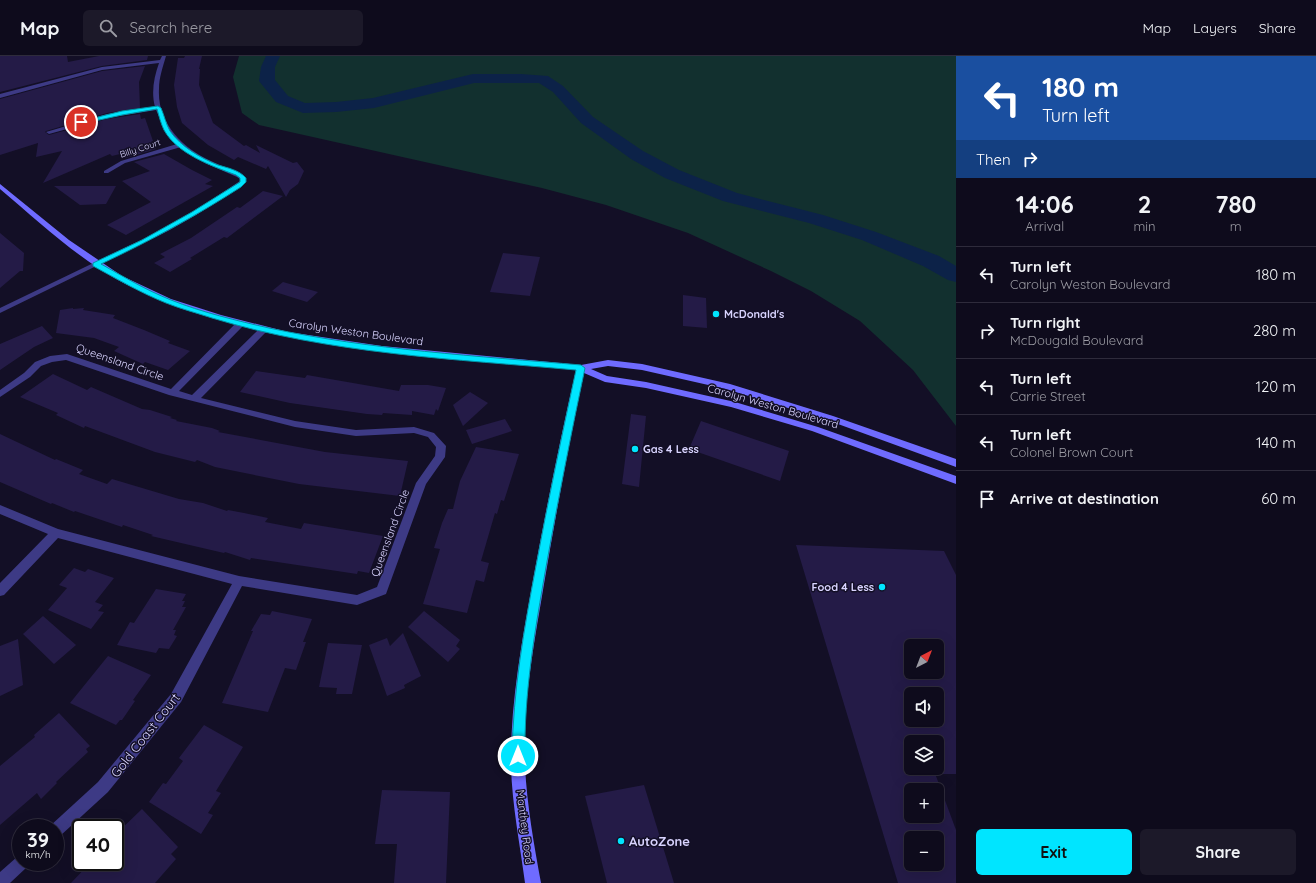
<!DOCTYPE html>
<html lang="en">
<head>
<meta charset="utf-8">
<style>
	body { margin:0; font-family:Quicksand,sans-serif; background:#1c1929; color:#f1f3f6; height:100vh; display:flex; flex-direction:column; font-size:15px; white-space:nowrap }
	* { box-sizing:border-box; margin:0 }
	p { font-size:13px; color:#9b9ba3 }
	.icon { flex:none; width:22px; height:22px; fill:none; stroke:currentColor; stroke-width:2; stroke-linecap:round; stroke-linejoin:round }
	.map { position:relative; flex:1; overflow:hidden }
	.drawer { display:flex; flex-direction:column; background:#0e0b1c; width:360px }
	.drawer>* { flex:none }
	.guide { background:#1a4fa0; color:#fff; overflow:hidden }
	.needle { width:26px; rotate:42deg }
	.buttons { position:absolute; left:904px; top:583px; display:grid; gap:8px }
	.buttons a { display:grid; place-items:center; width:40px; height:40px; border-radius:6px; background:#0e0b1c; box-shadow:0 4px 16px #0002,0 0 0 1px #2e2b3b; font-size:20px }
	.speed { position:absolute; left:12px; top:763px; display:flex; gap:8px; font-size:20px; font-weight:700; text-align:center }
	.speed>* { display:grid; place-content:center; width:52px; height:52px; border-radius:50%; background:#0e0b1c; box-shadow:0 4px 16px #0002,0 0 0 1px #2e2b3b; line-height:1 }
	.speed small { font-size:10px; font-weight:400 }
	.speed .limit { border:2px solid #111; border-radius:6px; background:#fff; color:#111 }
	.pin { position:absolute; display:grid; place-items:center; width:34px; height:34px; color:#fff; margin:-17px; border:2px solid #fff; border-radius:50%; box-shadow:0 1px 4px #0007 }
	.me { position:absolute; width:44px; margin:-22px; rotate:0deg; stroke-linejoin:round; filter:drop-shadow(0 0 3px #0008) }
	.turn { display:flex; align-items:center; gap:14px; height:84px; padding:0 20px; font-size:18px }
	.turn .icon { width:52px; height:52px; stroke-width:2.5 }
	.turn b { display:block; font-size:28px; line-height:34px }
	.then { display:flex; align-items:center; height:38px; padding:0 20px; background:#0003; gap:8px; font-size:15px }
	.eta { display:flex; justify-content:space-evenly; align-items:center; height:68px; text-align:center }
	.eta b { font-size:24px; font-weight:700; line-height:28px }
	.cta { display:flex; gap:8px; margin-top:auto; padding:8px 20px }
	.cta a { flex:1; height:46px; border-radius:6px; background:#00e5ff; color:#111; font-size:16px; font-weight:700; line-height:46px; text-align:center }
	.cta a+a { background:#1c1929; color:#f1f3f6 }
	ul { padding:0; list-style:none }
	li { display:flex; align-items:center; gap:12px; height:56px; padding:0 20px; border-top:1px solid #2e2b3b }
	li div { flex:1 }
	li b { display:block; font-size:15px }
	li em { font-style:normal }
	header { display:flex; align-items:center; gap:24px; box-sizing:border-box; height:56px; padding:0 20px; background:#0e0b1c; border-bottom:1px solid #2e2b3b }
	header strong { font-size:19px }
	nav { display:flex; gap:22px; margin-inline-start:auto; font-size:14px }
	.search { width:280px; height:36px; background:#1c1929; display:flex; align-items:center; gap:10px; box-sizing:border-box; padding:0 14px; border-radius:6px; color:#9b9ba3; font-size:15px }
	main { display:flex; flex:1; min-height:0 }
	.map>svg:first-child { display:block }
</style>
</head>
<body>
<header>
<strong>Map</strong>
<div class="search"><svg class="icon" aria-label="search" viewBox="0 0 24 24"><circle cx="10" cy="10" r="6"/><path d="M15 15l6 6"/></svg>Search here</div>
<nav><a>Map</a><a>Layers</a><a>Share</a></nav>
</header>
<main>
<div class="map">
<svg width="956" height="827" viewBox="0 0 956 827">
	<rect width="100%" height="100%" fill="#130f26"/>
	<path fill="#12302f" d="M239,0h717v370l-43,-56 -53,-49 -49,-30 -40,-20 -83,-38 -82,-28 -64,-17 -283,-63 -17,-12 -9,-36z"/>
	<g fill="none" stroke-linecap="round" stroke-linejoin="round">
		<path fill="#0c2248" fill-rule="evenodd" d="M266,0h14l-5,11v13l13,16 17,7 31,-1 37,-4 100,-24h48l27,2 15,10 30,31 50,34 36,19 58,23 86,22 53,17 63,24 17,10v16l-8,-2 -25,-14 -61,-26 -53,-17 -86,-22 -58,-23 -34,-19 -50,-36 -28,-31 -14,-9h-65l-100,25 -38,4 -33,1 -27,-11 -17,-21 2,-14z"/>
	</g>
	<g fill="#241b47" fill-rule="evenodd">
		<path d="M0,0h67l1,6 31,-6h49l-1,4 -45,6 -102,26z"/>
		<path d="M185,0h17l-3,13h1l-1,16 14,38 31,23 2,-1 14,8 -4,-8 37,18 4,-1 7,9 -6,13 -8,6 -4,7 -18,-31 -2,3 -28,-12 -4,3 -26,-15 -26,-22 -5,-16 -3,-22 4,-27h6z"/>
		<path d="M145,10l-6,16 1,26 -33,5 -61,18 -1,1 4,3 58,-16 33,-5 1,5 4,-1 8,23 -2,1 3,2 -4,1 6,4 -30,9 -6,-4 -8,2 -2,-2 -67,29 19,-32 -26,6 2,-14 -38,12v-56l102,-28z"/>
		<path d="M164,98l28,16 20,10 -7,4 8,2 -87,49 -19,-10 44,-23 -29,-21 28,-10 -16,-9z"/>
		<path d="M54,130h62l-10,18 -26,1z"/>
		<path d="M263,135l20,5 -56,42 -3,-1 -34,21 2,1 -22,13 -16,-9 11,-6 -5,-3 31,-16 46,-31 3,1z"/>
		<path d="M0,177l24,20 -1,18h-3l-20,17z"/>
		<path d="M503,197l37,4 -10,39 -40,-4z"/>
		<path d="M283,226l35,10 -11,10 -35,-11z"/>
		<path d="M683,239l23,3 1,30 -24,-2z"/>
		<path d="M73,252v1l11,-1 -1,2 32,5 -2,3 31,12 26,11 -2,2 22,8 -22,19 -23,-8 -2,2 -29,-13 5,-4 -25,-9 -38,-5 4,-23z"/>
		<path d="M42,270l11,12 -19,9 -34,23v-26z"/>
		<path d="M256,315l49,7 2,-3 92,16 2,-6h27l18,3 -8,23 -2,-2 -2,6 -22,-4v4l-29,-2 -1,2 -15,-1 -77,-11 -50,-11z"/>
		<path d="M53,318l34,16 4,-3 51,22 8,1 22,7 -2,1 7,2 -1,1 36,7 8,3 -2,1 107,20 83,9 -8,35 -101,-12 -84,-17 -18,-7 -2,2 -40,-10 -70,-26 -1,2 -28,-13 2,-2 -38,-16z"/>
		<path d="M470,336l18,11 -25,23 -10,-21z"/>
		<path d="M631,358l15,2 -7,71 -17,-3z"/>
		<path d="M505,363l7,12 -40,13 -6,-14z"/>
		<path d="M701,365l88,30 -9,30 -91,-32z"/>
		<path d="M0,378l55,26 1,-1 27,11 -4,4 28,10 5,-5 67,20 24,4 24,8 1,-1 16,3 24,5 -3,4 36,7 3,-6 79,13 -14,37 -11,-2 -1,3 -106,-16 -1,2 -25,-8 -1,1 -73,-17 2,-1 -30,-10 -1,2 -47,-16 -1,1 -22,-9 -1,1 -51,-22z"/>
		<path d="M476,391l43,7 -15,47 -3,-1 -4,14 -2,-1 -14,48 8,2 -5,19 -8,-2 -9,33 -44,-9 17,-55 -6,-1 8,-25 6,-14h5l7,-28z"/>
		<path d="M796,489l148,6 12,24v199h-19v-32h-26v26h22l23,62v53h-58zM911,590h26v26h-26zM911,638h26v26h-26zM911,734h26v26h-26zM911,782h26v26h-26z"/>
		<path d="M74,512l11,4 3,-3 26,9 -19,24 8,3 -5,6 6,1 -13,17 -43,-19 19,-22 -8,-3z"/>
		<path d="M156,533l30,5 -4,7h3l-3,6h4l-13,23h3l-2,5 3,1 -8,13 -10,-1 -3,5 -39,-8 13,-23 4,1z"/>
		<path d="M272,555l40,8 -9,23h3l-10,28 -11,-2 -17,44 -46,-9 31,-72h-2l10,-17 9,1z"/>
		<path d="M424,555l36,29 -4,6 4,3 -12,13 -40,-35z"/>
		<path d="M43,560l33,29 -22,19 -31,-30z"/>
		<path d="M403,577l18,43 -17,9 1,3 -18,8 -18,-51 18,-7 3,8z"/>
		<path d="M18,583l5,46 -23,11v-50z"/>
		<path d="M328,587l34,2 -10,49h-16l1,-6 -18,-1z"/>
		<path d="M108,600l43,19 -18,25 2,1 -13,19h-2l-4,5 -46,-22z"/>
		<path d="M59,657l31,33 -4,3 2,3 -32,30 1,1 -16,16 -4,-6 -37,32v-59l35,-29 -1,-2z"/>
		<path d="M204,669l39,22 -27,44 5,2 -13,20 5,2 -12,19 -52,-32 14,-19 3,1 17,-23 -4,-3z"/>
		<path d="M644,729l30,98h-67l-22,-87z"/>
		<path d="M382,734l68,2 -4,91h-52l3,-39h-22z"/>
		<path d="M142,753l36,38 -7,7 5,5 -21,24h-84l20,-21h24v-27z"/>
	</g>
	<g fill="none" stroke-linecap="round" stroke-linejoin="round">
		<g fill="#3d3a85" fill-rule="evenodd">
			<path d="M162,0h4c-3,11 -7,21 -7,33 -2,33 23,59 52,72 11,6 26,8 35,17v4l-50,33 -28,16 -168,82v-5l164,-79 28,-16 48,-32v-2l-3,-2 -32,-14 -24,-16 -56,16 -17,10h-4v-2l17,-10 56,-17 -11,-13 -10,-21 -49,8 -58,16 -3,-2 61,-18 48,-7c-4,-15 -1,-30 4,-44l-57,7 -102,28v-4l102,-27 58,-7z"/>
			<path d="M240,265l3,1 1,2 -1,2 -64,65 13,4 68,-67 3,-1 4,3 -1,2 -65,66 94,23 61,9 58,-3 20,6 12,13 -1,11 -19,27 -40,110 -29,11 -115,-19 -61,116 -73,90 -48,44 -5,2v-10h-6l1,-2 48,-44 73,-88 61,-110 -174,-46 -54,57 -4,1v-13l48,-49 -48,-20v-9l58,24 181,47 118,19 20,-8 39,-104 19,-27 1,-9 -8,-10 -14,-4 -58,3 -61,-9 -126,-32 -103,-35 -14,2 -11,4 -11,11 -30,20v-7l24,-17 11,-11 15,-6 17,-2 104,35 66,-67z"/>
			<path d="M21,799v7h8l-2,5 -17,16h-10v-11l17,-15z"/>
		</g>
		<path fill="#6f6bff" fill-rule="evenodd" d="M0,128l69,56 53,36 49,23 50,16 67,17 94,14 199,19 27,-5 34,4 88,20 103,32 123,43v8l-129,-47 -101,-31 -84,-19 -34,-4 -17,3 16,7 39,6 89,20 83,25 138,49v8l-144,-53 -81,-24 -85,-19 -41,-6 -21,-9c-15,70 -28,140 -40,211 -10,60 -22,121 -19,182 2,40 9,78 16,117h-16c-5,-39 -13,-78 -14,-117 -1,-62 11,-125 22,-186 13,-70 27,-140 43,-210 -49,-6 -99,-8 -149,-13 -67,-7 -134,-17 -199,-35 -38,-10 -75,-23 -110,-42 -43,-24 -80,-59 -118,-91z"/>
	</g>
	<path fill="#00e5ff" stroke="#0095a6" d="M158,50l3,2c3,7 5,16 9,23 11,16 31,27 48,34 10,3 21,5 28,13v4l-5,5c-45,29 -91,54 -140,77 23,13 45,26 70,36 30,12 67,21 98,28 103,22 208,28 312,37l4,3c-14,66 -27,132 -39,199 -11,63 -22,125 -21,189l-2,4 -5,2 -4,-2 -2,-4c1,-65 12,-127 24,-190 12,-65 26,-131 40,-196 -122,-11 -246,-16 -364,-52 -15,-5 -31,-9 -46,-15 -25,-10 -49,-24 -73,-37v-3l49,-23 50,-28 48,-30v-4l-4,-3c-24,-9 -59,-21 -72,-45 -3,-6 -5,-14 -7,-21l-35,6 -41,9 -3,-2 44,-11z"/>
	<g fill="#00e5ff" stroke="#130f26" stroke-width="1.5">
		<circle cx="716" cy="258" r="4"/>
		<circle cx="635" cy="393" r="4"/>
		<circle cx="882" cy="531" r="4"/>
		<circle cx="621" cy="785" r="4"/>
	</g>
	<g text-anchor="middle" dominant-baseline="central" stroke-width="3" stroke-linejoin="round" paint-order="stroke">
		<g font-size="9" fill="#d9d4ff" stroke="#130f26">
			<text transform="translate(140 92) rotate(-18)">Billy Court</text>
		</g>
		<g font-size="11" font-weight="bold" fill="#d9d4ff" stroke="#130f26" text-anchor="start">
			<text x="724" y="258">McDonald's</text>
			<text x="643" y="393">Gas 4 Less</text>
			<text x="874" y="531" text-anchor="end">Food 4 Less</text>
		</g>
		<g font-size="11" fill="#d9d4ff" stroke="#130f26">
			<text transform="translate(356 276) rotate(8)">Carolyn Weston Boulevard</text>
			<text transform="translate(120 306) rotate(19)">Queensland Circle</text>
			<text transform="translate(773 350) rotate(16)">Carolyn Weston Boulevard</text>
			<text transform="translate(390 477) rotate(-70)">Queensland Circle</text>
			<text transform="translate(525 771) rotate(83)">Manthey Road</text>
		</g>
		<g font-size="13" fill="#d9d4ff" stroke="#130f26">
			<text transform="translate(145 679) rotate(-52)">Gold Coast Court</text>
		</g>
		<g font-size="13" font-weight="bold" fill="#d9d4ff" stroke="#130f26" text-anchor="start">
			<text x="629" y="785">AutoZone</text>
		</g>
	</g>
</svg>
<div class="buttons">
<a><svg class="needle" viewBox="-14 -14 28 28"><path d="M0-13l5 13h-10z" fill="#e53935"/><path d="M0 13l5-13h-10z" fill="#9b9ba3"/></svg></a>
<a><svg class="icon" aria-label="sound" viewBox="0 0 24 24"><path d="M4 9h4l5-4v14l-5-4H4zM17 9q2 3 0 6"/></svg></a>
<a><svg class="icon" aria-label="layers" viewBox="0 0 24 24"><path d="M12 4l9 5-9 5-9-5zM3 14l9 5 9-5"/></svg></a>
<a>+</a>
<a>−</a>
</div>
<div class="speed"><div>39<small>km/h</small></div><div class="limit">40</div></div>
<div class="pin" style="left:81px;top:66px;background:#d93025"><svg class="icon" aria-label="arrive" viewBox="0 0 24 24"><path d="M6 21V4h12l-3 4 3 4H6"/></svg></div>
<svg class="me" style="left:518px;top:700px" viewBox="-20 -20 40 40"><circle r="17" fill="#00e5ff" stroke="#fff" stroke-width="3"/><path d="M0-11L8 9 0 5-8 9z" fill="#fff"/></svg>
</div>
<section class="drawer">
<div class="guide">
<div class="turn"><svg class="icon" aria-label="left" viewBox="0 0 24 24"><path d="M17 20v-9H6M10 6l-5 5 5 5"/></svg><div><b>180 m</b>Turn left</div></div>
<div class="then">Then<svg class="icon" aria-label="right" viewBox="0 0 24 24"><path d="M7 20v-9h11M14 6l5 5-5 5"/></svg></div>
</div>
<div class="eta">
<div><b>14:06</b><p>Arrival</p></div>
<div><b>2</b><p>min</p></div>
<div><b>780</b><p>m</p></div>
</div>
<ul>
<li><svg class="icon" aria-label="left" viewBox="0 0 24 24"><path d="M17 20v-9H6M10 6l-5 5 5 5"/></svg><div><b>Turn left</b><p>Carolyn Weston Boulevard</p></div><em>180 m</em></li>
<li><svg class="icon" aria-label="right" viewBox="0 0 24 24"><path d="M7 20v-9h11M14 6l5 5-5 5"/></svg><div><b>Turn right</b><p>McDougald Boulevard</p></div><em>280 m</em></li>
<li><svg class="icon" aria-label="left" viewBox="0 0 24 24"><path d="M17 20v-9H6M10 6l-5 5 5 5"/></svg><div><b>Turn left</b><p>Carrie Street</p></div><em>120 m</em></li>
<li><svg class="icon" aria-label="left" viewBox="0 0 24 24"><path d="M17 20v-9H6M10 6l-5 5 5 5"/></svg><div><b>Turn left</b><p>Colonel Brown Court</p></div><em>140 m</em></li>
<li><svg class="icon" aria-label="arrive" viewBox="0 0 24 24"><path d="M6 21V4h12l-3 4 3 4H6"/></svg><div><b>Arrive at destination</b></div><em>60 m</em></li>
</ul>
<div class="cta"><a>Exit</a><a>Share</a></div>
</section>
</main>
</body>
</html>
